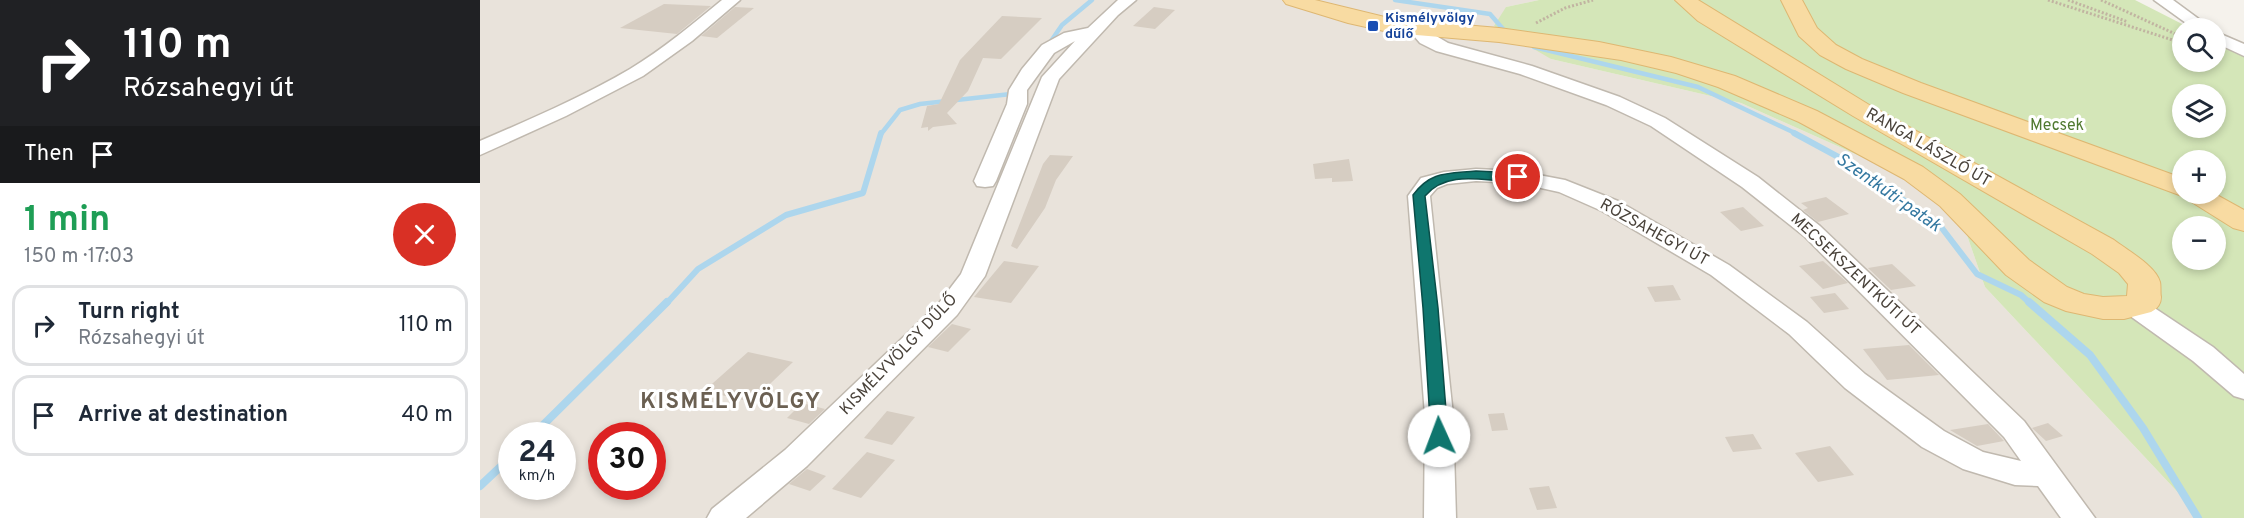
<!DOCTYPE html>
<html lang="en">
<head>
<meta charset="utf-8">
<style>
	body { margin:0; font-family:Overpass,sans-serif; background:#f2f2f3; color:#1f2937; height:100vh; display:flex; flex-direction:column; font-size:22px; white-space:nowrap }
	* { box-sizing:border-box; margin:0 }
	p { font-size:20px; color:#747a83 }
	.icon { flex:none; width:33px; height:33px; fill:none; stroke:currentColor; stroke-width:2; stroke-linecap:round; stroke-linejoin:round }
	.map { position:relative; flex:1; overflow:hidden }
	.side { display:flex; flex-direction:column; background:#fff; width:480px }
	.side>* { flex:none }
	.top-card { background:#202124; color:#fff; overflow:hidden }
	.fabs { position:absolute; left:1692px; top:18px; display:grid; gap:12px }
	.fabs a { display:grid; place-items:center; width:54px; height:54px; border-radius:50%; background:#fff; box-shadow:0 3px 9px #0003; font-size:30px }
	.speed { position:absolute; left:18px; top:422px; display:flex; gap:12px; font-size:30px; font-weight:700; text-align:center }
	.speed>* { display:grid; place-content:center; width:78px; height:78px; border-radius:50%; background:#fff; box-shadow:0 3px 9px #0003; line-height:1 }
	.speed small { font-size:15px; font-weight:400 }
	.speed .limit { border:9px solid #d22; background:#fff; color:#111 }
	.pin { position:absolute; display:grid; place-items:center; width:51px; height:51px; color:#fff; margin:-26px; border:3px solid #fff; border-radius:50%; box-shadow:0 2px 6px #0007 }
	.me { position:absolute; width:66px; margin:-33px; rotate:358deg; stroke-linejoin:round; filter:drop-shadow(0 0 4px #0008) }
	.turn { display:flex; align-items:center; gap:21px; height:126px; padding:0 24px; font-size:27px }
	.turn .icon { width:78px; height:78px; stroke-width:2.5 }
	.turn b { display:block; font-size:42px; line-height:51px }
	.then { display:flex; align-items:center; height:57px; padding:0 24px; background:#0003; gap:12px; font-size:22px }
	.round { display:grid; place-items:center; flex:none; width:63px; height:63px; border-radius:32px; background:#f2f2f3 }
	.head { display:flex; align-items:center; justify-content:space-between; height:102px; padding:0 24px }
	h1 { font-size:36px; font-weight:700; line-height:45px; color:#1e9e55 }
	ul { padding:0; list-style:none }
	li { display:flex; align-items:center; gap:18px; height:81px; margin:0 12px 9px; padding:0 12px; border:3px solid #e0e1e3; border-radius:18px }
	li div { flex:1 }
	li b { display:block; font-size:22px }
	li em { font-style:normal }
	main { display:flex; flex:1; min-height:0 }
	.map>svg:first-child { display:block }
</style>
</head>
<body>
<main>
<section class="side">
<div class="top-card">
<div class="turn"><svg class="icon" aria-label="right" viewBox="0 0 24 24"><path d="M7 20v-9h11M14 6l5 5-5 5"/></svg><div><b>110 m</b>Rózsahegyi út</div></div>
<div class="then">Then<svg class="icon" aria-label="arrive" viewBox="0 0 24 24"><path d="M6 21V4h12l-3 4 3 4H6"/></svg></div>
</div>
<div class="head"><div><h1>1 min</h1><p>150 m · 17:03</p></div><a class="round" style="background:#d93025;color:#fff"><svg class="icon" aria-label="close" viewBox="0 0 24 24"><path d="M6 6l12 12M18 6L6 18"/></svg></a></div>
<ul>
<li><svg class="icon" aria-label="right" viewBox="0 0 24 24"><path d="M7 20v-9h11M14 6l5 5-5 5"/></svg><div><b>Turn right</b><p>Rózsahegyi út</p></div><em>110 m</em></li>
<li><svg class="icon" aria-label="arrive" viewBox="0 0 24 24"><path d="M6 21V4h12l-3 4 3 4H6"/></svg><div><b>Arrive at destination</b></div><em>40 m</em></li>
</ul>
</section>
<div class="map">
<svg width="1764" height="518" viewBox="0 0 1764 518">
	<rect width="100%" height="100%" fill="#f5f2ec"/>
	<path fill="#e9e3db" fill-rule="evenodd" d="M0,0h1059l-33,7 45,52 190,44 213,95 31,89 217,231h-1722zM32,435h50v51h-50zM122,435h50v51h-50z"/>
	<path fill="#d4e6b8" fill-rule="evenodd" d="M1059,0h596l55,28h-8v34h34v-20l28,14v462h-42l-217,-231 -31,-89 -213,-95 -190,-44 -57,-33 12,-19zM1702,94h34v34h-34zM1702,160h34v34h-34zM1702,226h34v34h-34z"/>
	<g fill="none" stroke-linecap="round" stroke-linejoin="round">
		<g stroke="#add6ed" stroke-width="4.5">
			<path d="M915,0l95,14 13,15"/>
			<path d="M569,44l13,-19 30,-25"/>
			<path d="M1054,47l164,40 99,47"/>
			<path d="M401,134l19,-24 20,-6 91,-10 2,-3"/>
		</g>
		<g stroke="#add6ed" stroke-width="6">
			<path d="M1314,133l48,26 96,64 39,51 44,21 10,9"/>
			<path d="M186,304l32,-35 88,-54 77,-22 18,-60"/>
		</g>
		<g stroke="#add6ed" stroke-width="8">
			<path d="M1549,302l61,53 53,73 55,90"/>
			<path d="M53,435l134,-133"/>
			<path d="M0,486l32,-30"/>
		</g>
	</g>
	<g fill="#d6cdc2">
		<path d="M184,4l47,2 -34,28 -57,-6z"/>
		<path d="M255,7l19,1 -37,30 -16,-2z"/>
		<path d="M674,7l21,3 -20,19 -22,-3z"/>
		<path d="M522,16l40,2 -41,41 -18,-1 -15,33 -21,22 10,11 -24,3 -5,4v-4l-7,1 6,-22 12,-2 21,-44z"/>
		<path d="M570,155l23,1 -17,24 -11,28 -28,41 -6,-3 32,-82z"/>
		<path d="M869,159l4,22 -21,1v-4l-17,1 -2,-15z"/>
		<path d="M1346,197l23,17 -31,8 -15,-12 5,-2 -7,-5z"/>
		<path d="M1263,207l21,19 -23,5 -21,-19z"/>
		<path d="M524,261l35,5 -28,37 -37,-6z"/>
		<path d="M1343,261l25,22 -25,6 -24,-23z"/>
		<path d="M1412,264l24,22 -25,4 -23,-22z"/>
		<path d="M1193,285l8,15 -26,2 -8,-15z"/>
		<path d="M1355,293l14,16 -25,4 -14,-16z"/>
		<path d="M472,324l19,5 -23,23 -20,-5z"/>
		<path d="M1429,345l30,30 -52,5 -24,-31z"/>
		<path d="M268,352l45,10 -42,40 -47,-11z"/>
		<path d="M322,403l23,6 -16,15 -22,-6z"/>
		<path d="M407,411l28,6 -23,28 -28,-7z"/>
		<path d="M1024,413l4,17 -16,1 -4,-17z"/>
		<path d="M1568,423l15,13 -17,5 -14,-13z"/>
		<path d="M1508,424l16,17 -27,5 -27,-16z"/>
		<path d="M1273,434l9,15 -29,3 -8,-15z"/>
		<path d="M1350,446l24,29 -36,7 -23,-29z"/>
		<path d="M387,452l28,8 -34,38 -29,-9z"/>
		<path d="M327,469l19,7 -16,15 -21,-7z"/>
		<path d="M1069,486l8,22 -20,2 -8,-22z"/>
	</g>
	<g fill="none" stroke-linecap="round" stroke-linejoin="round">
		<g stroke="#c0b9af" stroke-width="3">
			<g id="minor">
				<path d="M242,0h18l-48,41 -49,35 -77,40 -86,39v-14c51,-22 102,-44 150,-72 33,-20 63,-45 92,-69z"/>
				<path d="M638,0h18l-18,15 -59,64 -74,197 -28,39 -150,151 -61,52h-39l5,-9 73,-59 154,-147 22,-29 81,-197 33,-36 -21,12 -27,37v14l-31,77 -3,5 -8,1 -8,-1 -3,-5 33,-77 2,-14 13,-21 20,-24 22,-12 24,-5z"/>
				<path d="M1674,0h19l38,28h-18z"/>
				<path d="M936,24l32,19 84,23 88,31 45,21 93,59 62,49 204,195 71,97h-34l-23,-32 -23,-1 -52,-16 -41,-22 -77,-59 -56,-54 -78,-59 -109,-64 -43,-19 -41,-9 -42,-2 -29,3 -10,4 -7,8 23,219 3,103h-32l1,-103 -17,-219 13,-18 23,-6 32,-3 42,2 47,9 53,21 111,64 78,57 58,52 79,57 39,21 38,9 -17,-24 -200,-201 -62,-49 -91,-61 -45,-21 -86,-31 -84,-23 -16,-8 -12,-14z"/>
				<path d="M1736,32l28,12v12l-28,-13z"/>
				<path d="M1655,299l9,2 69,46 31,27v25l-10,-3 -41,-35 -67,-48 -4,-6 4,-6z"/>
			</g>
		</g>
		<g stroke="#deb772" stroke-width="2">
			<g id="major">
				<path d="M803,0h32l78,19 106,9 100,14 72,15 64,19 82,35 106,56 37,27 69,66 38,27 17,7 19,3 24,-1 1,-12 -9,-11 -27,-19 -239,-138 -155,-95 -23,-21h23l173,106 243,134c13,10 42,26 46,42 1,4 0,11 1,15 0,7 -4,12 -10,15l-27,7h-21l-37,-8 -22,-9 -38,-27 -66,-69 -36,-27 -105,-57 -81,-35 -42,-14 -55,-13 -122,-18 -106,-9 -45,-10 -62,-19z"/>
				<path d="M1301,0h21l15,28 19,17 26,14 59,24 261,95v16h33l29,16v21l-11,-3 -51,-32 -279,-103 -57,-24 -26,-14 -21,-19z"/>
			</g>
		</g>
		<g stroke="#c1b4a1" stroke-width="3" stroke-dasharray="2 2" stroke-linecap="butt">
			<path d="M1568,0l134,43"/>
			<path d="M1588,0l60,22"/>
			<path d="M1621,0l81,37"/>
			<path d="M1056,23l29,-15 28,-8"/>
		</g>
		<use href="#minor" fill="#fff" fill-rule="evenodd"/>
		<use href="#major" fill="#f8dba2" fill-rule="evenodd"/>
	</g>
	<path fill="#0f766e" stroke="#0a4d48" stroke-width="1.5" d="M996,171l42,2 6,4c-16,14 -71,-15 -99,19l13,112 10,128 -3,4 -6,2 -6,-2 -2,-4 -8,-128 -10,-113c18,-24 34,-21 63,-24z"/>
	<rect fill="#1a4fb4" stroke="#fff" stroke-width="2" x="887" y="20" width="12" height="12" rx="3"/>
	<g text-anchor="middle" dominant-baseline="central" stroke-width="6" stroke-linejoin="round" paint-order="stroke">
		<g font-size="14" font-weight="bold" fill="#164399" stroke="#fff" text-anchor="start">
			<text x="905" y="18">Kismélyvölgy<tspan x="905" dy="16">dűlő</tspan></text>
		</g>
		<g font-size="16" fill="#4f792f" stroke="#fff">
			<text x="1577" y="126">Mecsek</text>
		</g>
		<g font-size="16" fill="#49423a" stroke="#fff">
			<text transform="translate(1448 148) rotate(30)">RANGA LÁSZLÓ ÚT</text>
			<text transform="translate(1174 233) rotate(29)">RÓZSAHEGYI ÚT</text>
			<text transform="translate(1375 275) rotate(43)">MECSEKSZENTKÚTI ÚT</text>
			<text transform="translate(419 355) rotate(-46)">KISMÉLYVÖLGY DŰLŐ</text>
		</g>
		<g font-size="18" font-style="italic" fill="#3478a0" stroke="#fff">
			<text transform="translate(1408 193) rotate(35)">Szentkúti-patak</text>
		</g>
		<g font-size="22" font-weight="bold" letter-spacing="1.5" fill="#6b6052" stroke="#fff">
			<text x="251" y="402">KISMÉLYVÖLGY</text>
		</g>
	</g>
</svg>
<div class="fabs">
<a><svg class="icon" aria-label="search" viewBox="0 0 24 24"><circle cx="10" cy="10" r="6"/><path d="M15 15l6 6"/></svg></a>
<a><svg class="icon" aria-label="layers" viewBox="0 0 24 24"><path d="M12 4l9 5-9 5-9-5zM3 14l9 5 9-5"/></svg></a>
<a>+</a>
<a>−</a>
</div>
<div class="speed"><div>24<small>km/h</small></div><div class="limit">30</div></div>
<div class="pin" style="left:1038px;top:177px;background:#d93025"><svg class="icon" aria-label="arrive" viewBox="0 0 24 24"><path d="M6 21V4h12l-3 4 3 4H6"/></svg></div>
<svg class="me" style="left:959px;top:436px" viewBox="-20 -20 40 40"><circle r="19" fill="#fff"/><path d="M0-13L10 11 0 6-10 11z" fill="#0f766e"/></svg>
</div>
</main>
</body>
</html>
